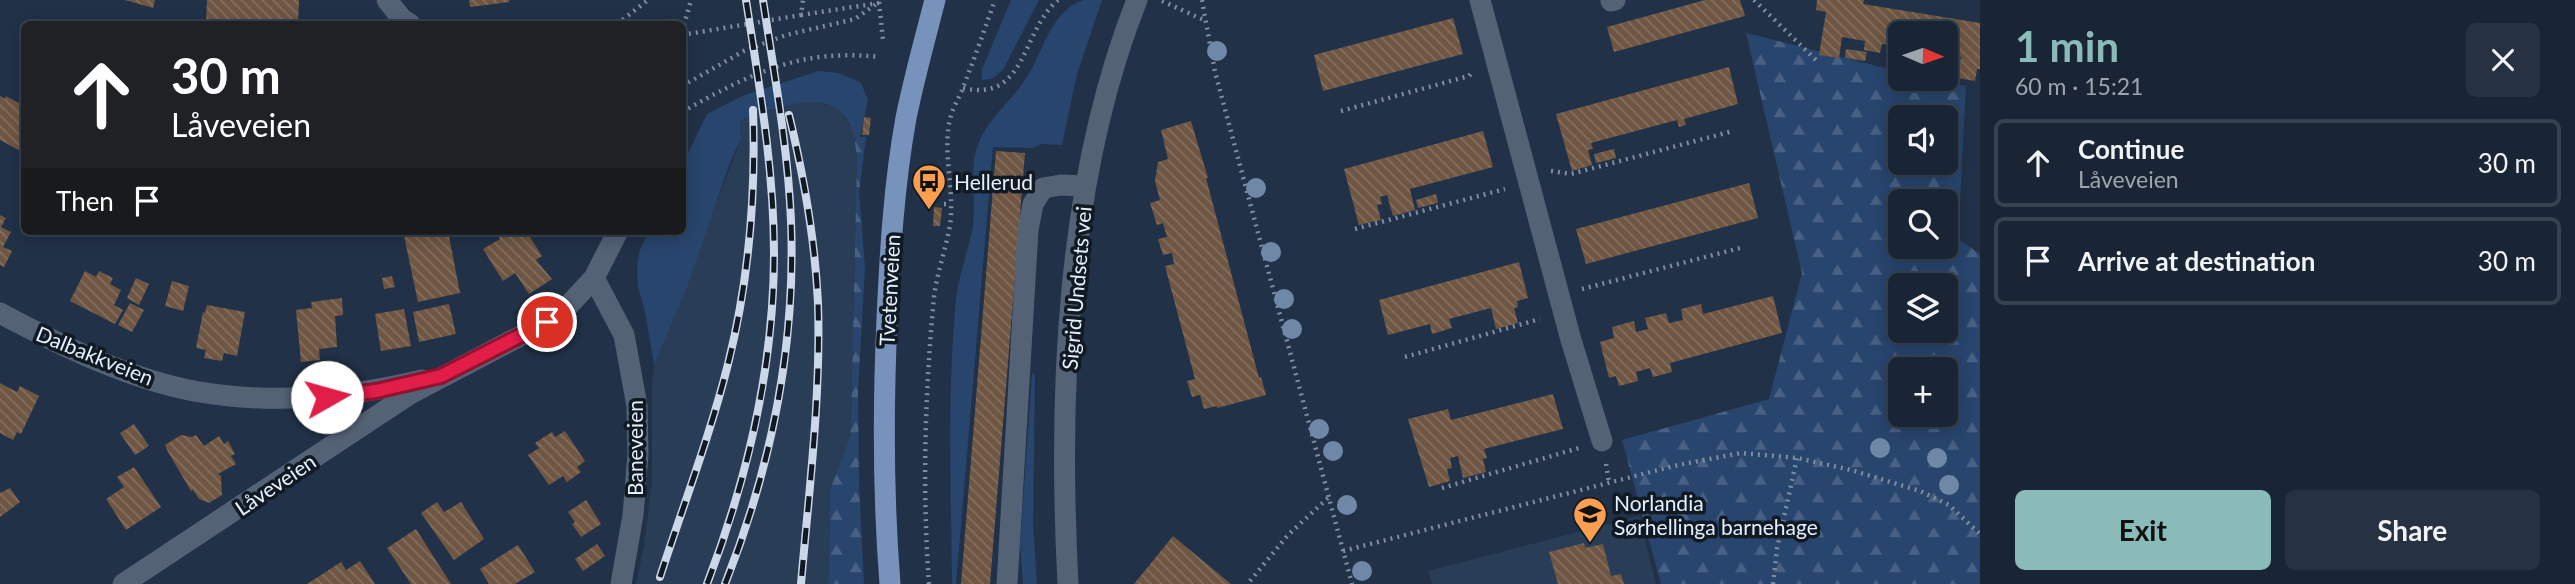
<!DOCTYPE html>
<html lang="en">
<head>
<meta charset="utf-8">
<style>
	body { margin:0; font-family:Lato,sans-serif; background:#263141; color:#f1f3f6; height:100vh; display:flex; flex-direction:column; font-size:26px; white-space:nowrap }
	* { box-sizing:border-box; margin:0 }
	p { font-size:23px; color:#9fa5ad }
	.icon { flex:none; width:38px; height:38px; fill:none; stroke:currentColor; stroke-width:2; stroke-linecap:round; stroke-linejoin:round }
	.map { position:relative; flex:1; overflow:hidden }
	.side { display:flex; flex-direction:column; background:#192535; width:595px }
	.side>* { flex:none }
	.top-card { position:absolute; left:21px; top:21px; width:665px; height:214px; border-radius:10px; box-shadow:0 4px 18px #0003,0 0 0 2px #374250; background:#202124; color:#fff; overflow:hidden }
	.needle { width:46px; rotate:92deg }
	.tools { position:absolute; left:1888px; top:21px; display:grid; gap:14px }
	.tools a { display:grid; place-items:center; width:70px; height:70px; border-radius:10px; background:#192535; box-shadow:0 4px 18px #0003,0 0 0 2px #374250; font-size:35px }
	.pin { position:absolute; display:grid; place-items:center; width:60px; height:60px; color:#fff; margin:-30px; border:4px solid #fff; border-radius:50%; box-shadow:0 2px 7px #0007 }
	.me { position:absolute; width:77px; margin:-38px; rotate:83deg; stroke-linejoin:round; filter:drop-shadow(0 0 5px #0008) }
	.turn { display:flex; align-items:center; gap:24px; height:147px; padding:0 35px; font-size:32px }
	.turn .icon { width:91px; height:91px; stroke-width:2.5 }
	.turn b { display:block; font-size:49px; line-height:60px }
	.then { display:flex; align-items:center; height:66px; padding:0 35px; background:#0003; gap:14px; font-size:26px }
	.round { display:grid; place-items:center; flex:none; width:74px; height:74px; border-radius:10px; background:#263141 }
	.head { display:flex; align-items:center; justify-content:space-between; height:119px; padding:0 35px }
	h1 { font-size:42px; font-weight:700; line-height:52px; color:#8bbbb9 }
	.cta { display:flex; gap:14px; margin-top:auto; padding:14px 35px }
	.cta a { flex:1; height:80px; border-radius:10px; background:#8bbbb9; color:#111; font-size:28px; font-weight:700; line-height:80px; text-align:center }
	.cta a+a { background:#263141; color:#f1f3f6 }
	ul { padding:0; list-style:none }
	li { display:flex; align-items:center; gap:21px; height:88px; margin:0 14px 10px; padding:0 21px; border:4px solid #374250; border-radius:10px }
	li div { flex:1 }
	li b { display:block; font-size:26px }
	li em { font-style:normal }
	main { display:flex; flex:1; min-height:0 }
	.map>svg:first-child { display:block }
</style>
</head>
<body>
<main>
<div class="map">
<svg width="1980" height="584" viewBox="0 0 1980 584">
	<defs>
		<pattern id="forest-firs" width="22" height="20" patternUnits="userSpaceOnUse" patternTransform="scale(1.75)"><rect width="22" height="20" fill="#28456d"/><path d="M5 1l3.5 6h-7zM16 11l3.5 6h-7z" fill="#476083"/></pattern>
		<pattern id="building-back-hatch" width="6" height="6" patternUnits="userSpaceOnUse" patternTransform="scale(1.75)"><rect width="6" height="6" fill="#6f5643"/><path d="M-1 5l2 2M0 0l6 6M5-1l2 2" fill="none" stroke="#836f5f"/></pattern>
	</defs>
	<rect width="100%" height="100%" fill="#213147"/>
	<g fill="#293d57">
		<path d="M811,101l22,5 9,7 11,18 4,26 -6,265 -1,15 -20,53 -1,94h-193l8,-39 8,-62v-98l2,-20 87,-226 -1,-20 57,-17z"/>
		<path d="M1639,516l17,68h-224l-4,-13z"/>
	</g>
	<g fill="#28456d">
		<path d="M1011,0h28l-36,70 -11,9 -10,1v-11z"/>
		<path d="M1083,0h19l-25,74 -15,71 -21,-1 -8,4 -40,-1 -37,437h-4c-1,-95 -5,-191 4,-286 3,-23 11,-44 16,-67 6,-29 -5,-62 7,-89 12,-29 38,-45 52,-72 14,-25 22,-60 52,-70z"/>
		<path d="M818,71l21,2 22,10 7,17 -8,37h-6c-14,-58 -76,-29 -114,-17l1,19 -10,21 -44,127 -33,78 -9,-53 -7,-25 -1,-16 2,-19 10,-21h33l1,-67 24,-50 35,-18z"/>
		<path d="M1032,373l3,3 -2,148 4,60h-14l-3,-39z"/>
	</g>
	<g fill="url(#forest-firs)" fill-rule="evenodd">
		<path d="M1746,33l154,39v7h31l35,7 -8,153 22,15v330h-319l-39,-144 147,-41 33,-126zM1900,117h46v46h-46zM1900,201h46v46h-46zM1900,285h46v46h-46zM1900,369h46v46h-46z"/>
		<path d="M854,137h12l-7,56 6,75 -7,124 1,92 5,100h-35l1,-94 20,-53 1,-15 6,-265z"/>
	</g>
	<g fill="url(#building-back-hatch)">
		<path d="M125,0h30l-2,8z"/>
		<path d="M207,0h92l-1,24h-92z"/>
		<path d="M469,0h40v2l-39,5z"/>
		<path d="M1705,0h35l5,16 -131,36 -7,-25z"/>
		<path d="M1817,0h47l-1,4 117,19v46h-3l-2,12 -18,-3 4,-21 -11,-2 -1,9h-3v-31h-46v13l-18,-2 -2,9 -16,-3 1,-9 -23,-4 -3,21 -20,-3 7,-43 -10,-2z"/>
		<path d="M1453,18l10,36 -140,37 -9,-36z"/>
		<path d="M1846,49l21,3 -2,9 -20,-3z"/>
		<path d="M1729,67l9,37 -54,15 2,6 -7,2 -2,-7 -86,23 2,6 -5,1 4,15 -20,6 -16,-57z"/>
		<path d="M0,96l5,3 1,-3 18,10v53l-3,-2 3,-4 -24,-13z"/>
		<path d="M864,117l7,1 -2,17h-7z"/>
		<path d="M1191,121l17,57h-2l53,200 2,-1 5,18 -49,13v-2l-13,3 -4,-14 -8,2 -5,-16 8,-2 -30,-113 9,-2 -2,-11 -9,2 -5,-16 9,-2 -4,-14 -6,2 -7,-22 10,-3 -5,-19 3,-19 10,-3 -7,-29z"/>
		<path d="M1483,131l10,36 -83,22 5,21 -22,6 -6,-21 -7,2 2,7 -5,1 4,15 -22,5 -15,-56z"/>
		<path d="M1614,149l2,9 -20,5 -2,-9z"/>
		<path d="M996,151l29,2 -35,431h-29z"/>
		<path d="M1749,183l9,35 -172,46 -10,-35z"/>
		<path d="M1436,194l2,9 -20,5 -2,-8z"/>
		<path d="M934,207l8,1 -2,18h-7z"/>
		<path d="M0,215l6,3 -5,9 10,5 -8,15 9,4 -8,16 -4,-2z"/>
		<path d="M403,231h45l12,62 -42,9z"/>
		<path d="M494,231h32l16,25 -6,4 16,19 -23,15 -14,-21 -12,8 -20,-32 17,-10z"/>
		<path d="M1519,262l9,36 -11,3 1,6 -4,1 4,15 -22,6 -5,-21 -42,11 3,9 -20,6 -2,-10 -42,11 -9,-35z"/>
		<path d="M85,271l11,6 3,-6 14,7 -3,6 11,6 -7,15 9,5 -8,14 -45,-23z"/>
		<path d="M392,276l3,11 -11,2 -2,-11z"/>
		<path d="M136,278l13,6 -10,21 -12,-7z"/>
		<path d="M172,281l17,5 -6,25 -18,-5z"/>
		<path d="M1773,296l9,37 -112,30 2,9 -19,5 -3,-9 -14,4 2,9 -19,5 -3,-10 -7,2 -9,-36 14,-4 -2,-11 22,-6 2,11 12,-3 -3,-11 21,-5 3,10 14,-3 -2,-11 20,-5 2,10z"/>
		<path d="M342,298l1,17 -8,1 2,31 -18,2 1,11 -19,2 -5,-52 16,-2 -1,-6z"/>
		<path d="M130,303l14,7 -12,22 -14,-7z"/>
		<path d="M449,304l7,30 -37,8 -6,-30z"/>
		<path d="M207,305l38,7 -8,44 -13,-3 -2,8 -18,-3 2,-8 -10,-2 7,-36 2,1z"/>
		<path d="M404,309l7,37 -30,5 -6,-37z"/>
		<path d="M0,383l17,9 3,-6 19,10 -18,38 -4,-2 -4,8 -13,-7z"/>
		<path d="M1553,394l10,35 -79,20 3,9 -4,1 3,13 -23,6 -5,-22 -8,2 2,10 -5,1 3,12 -21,6 -21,-68 40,-10 3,11z"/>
		<path d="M134,424l15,22 -14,9 -15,-22z"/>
		<path d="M565,431l20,30 -8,6 4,5 -14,10 -4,-6 -14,9 -21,-30 11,-7 -4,-5 17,-11 3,5z"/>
		<path d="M181,435l11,2 4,-2 8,11 15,-10 5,8 4,-3 7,13 -4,2 5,8 -18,10 3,2 1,19 -13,8 -10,-4 -6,-9 -2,1 -23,-39 -3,-7z"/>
		<path d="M134,467l27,40 -35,23 -20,-31 18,-12 -7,-10z"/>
		<path d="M10,488l10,14 -20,15v-24z"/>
		<path d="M586,500l15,24 -20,13 -9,-13 3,-2 -7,-10z"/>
		<path d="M437,502l7,10 17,-10 23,37 -30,21 -33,-47z"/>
		<path d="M416,529l35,55h-40l-24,-36z"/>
		<path d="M1173,536l58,48h-97z"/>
		<path d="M1584,543l1,5 18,-4 8,32 10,-2 3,10h-66l-9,-32z"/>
		<path d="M597,544l8,12 -22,15 -8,-12z"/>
		<path d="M518,545l17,27 -20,12h-26l-9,-15z"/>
		<path d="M360,561l15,23h-68l34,-22 5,8z"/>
	</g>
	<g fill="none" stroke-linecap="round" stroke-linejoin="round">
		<g stroke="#7f8d9f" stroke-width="4.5" stroke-dasharray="2 5" stroke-linecap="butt">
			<path d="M1202,0l13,72 137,512"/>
			<path d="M1754,0l64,62"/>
			<path d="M1162,1l42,19"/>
			<path d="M879,2l4,38"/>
			<path d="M801,15l78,-12"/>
			<path d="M617,24l31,-24"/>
			<path d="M682,32l9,-32"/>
			<path d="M682,35l119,-20 2,-15"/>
			<path d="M682,86l62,-35 42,-16 69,-16 24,-17"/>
			<path d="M963,88c64,15 58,-57 95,-88"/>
			<path d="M1341,111l128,-35 4,-5"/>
			<path d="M682,112c68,-38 118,-64 198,-55"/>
			<path d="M1551,171l20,3 162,-43"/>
			<path d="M944,204h7"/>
			<path d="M1355,229l150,-40"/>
			<path d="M1582,289l158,-41"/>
			<path d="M1405,357l135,-38"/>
			<path d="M1606,464l3,19"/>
			<path d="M1442,488l137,-40"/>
			<path d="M1343,551l335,-86 63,-12 56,5 54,12 69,21 29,14 31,29"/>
			<path d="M1250,581l38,-46 41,-38"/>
			<path d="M929,584c-7,-95 -4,-192 5,-287 3,-25 12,-48 16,-72 5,-36 -8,-71 0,-106 3,-13 10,-22 14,-34 11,-28 21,-57 31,-85"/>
			<path d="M1773,584l4,-35 20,-91"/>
		</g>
		<g stroke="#546276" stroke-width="21">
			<path d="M387,0l15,19 8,5"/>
			<path d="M1480,0l91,340 31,101"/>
			<path d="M1611,1l4,-1"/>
			<path d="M594,278l30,57 13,71 1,48 -5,61 -12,69"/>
			<path d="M0,313c60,32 126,65 194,78 76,14 153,7 228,-11"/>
			<path d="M123,584l287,-190 137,-72 22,-17 25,-27 24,-47"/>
			<path d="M1007,584l21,-354 5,-26 10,-16 18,-3 24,1"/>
			<path d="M1068,584c-10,-190 -2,-405 69,-584"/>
		</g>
		<path stroke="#7793bb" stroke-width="21" d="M890,584c-7,-88 -7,-177 -3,-265 3,-67 7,-135 19,-201 8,-40 19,-79 29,-118"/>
		<g stroke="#ccd8e7" stroke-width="8">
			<g id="rail">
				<path d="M789,115c15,62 26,124 29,188 3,94 -9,188 -17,281"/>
				<path d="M660,577c23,-71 50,-141 68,-213 21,-84 28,-169 25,-254"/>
				<path d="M707,584c41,-107 67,-216 67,-331 0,-85 -15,-169 -28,-253"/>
				<path d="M725,584c46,-116 71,-237 66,-363 -3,-74 -17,-148 -28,-221"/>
			</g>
		</g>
		<use href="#rail" stroke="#111922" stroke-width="5" stroke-dasharray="16" stroke-linecap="butt"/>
	</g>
	<g fill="#7088a8">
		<circle cx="1217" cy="51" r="10"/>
		<circle cx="1256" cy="188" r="10"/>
		<circle cx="1271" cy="252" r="10"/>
		<circle cx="1284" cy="299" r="10"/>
		<circle cx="1292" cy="329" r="10"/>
		<circle cx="1319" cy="429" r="10"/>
		<circle cx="1880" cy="448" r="10"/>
		<circle cx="1333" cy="451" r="10"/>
		<circle cx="1937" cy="458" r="10"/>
		<circle cx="1949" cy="485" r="10"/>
		<circle cx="1347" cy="505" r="10"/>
		<circle cx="1362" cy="571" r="10"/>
	</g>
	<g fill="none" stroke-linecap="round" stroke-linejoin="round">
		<g stroke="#92132f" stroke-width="18">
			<path id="route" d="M327,397l49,-6 65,-15 106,-54"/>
		</g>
		<use href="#route" stroke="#e11d48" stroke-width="12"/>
	</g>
	<defs>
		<g id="bus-pin" transform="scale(1.75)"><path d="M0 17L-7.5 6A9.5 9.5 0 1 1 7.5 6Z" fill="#fa9f4f" stroke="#111922"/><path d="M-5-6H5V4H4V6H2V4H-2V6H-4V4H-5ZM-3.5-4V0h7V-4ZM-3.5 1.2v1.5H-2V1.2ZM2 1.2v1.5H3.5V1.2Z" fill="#111"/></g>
		<g id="school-pin" transform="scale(1.75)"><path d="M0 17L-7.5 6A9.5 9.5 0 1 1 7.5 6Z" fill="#fa9f4f" stroke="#111922"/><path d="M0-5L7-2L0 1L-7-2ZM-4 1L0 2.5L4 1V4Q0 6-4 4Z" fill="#111"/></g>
	</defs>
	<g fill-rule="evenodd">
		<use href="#bus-pin" x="929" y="181"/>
		<use href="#school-pin" x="1590" y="514"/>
	</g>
	<g text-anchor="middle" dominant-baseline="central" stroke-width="7" stroke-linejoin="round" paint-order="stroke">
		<g font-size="21" fill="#e5f0fe" stroke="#111922" text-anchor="start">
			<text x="954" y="181">Hellerud</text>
			<text x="1614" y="502">Norlandia<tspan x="1614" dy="24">Sørhellinga barnehage</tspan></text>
		</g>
		<g font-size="21" fill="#e5f0fe" stroke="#111922">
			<text transform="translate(1076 288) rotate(-85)">Sigrid Undsets vei</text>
			<text transform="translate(889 290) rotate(-87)">Tvetenveien</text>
			<text transform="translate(95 355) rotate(22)">Dalbakkveien</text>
			<text transform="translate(634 448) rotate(-90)">Baneveien</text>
			<text transform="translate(275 484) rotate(-34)">Låveveien</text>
		</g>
	</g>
</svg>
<div class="tools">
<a><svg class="needle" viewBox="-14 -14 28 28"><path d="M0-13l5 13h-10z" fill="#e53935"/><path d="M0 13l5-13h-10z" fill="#9fa5ad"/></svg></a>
<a><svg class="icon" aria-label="sound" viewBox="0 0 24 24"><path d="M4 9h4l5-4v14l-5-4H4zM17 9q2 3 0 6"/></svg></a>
<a><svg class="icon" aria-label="search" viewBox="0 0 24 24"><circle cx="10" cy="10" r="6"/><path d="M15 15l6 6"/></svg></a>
<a><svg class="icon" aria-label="layers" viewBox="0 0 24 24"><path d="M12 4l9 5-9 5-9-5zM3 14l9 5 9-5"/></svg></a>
<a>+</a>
</div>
<div class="pin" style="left:547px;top:322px;background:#d93025"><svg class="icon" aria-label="arrive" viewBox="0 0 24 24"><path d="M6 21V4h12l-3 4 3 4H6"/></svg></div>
<svg class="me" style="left:327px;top:397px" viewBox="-20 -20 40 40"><circle r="19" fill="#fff"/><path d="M0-13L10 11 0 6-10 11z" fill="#e11d48"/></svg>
<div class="top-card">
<div class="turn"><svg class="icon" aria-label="ahead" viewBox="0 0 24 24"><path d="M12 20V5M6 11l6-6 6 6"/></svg><div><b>30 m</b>Låveveien</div></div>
<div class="then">Then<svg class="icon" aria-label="arrive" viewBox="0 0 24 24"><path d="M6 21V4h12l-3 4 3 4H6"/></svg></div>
</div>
</div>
<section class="side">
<div class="head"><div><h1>1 min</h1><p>60 m · 15:21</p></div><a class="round"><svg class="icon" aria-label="close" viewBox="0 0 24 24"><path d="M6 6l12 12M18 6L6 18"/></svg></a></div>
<ul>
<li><svg class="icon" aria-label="ahead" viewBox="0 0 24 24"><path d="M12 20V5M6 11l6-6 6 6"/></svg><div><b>Continue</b><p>Låveveien</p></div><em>30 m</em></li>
<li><svg class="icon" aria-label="arrive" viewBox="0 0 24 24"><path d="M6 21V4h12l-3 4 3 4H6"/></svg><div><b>Arrive at destination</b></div><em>30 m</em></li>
</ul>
<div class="cta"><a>Exit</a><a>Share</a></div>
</section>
</main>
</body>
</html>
